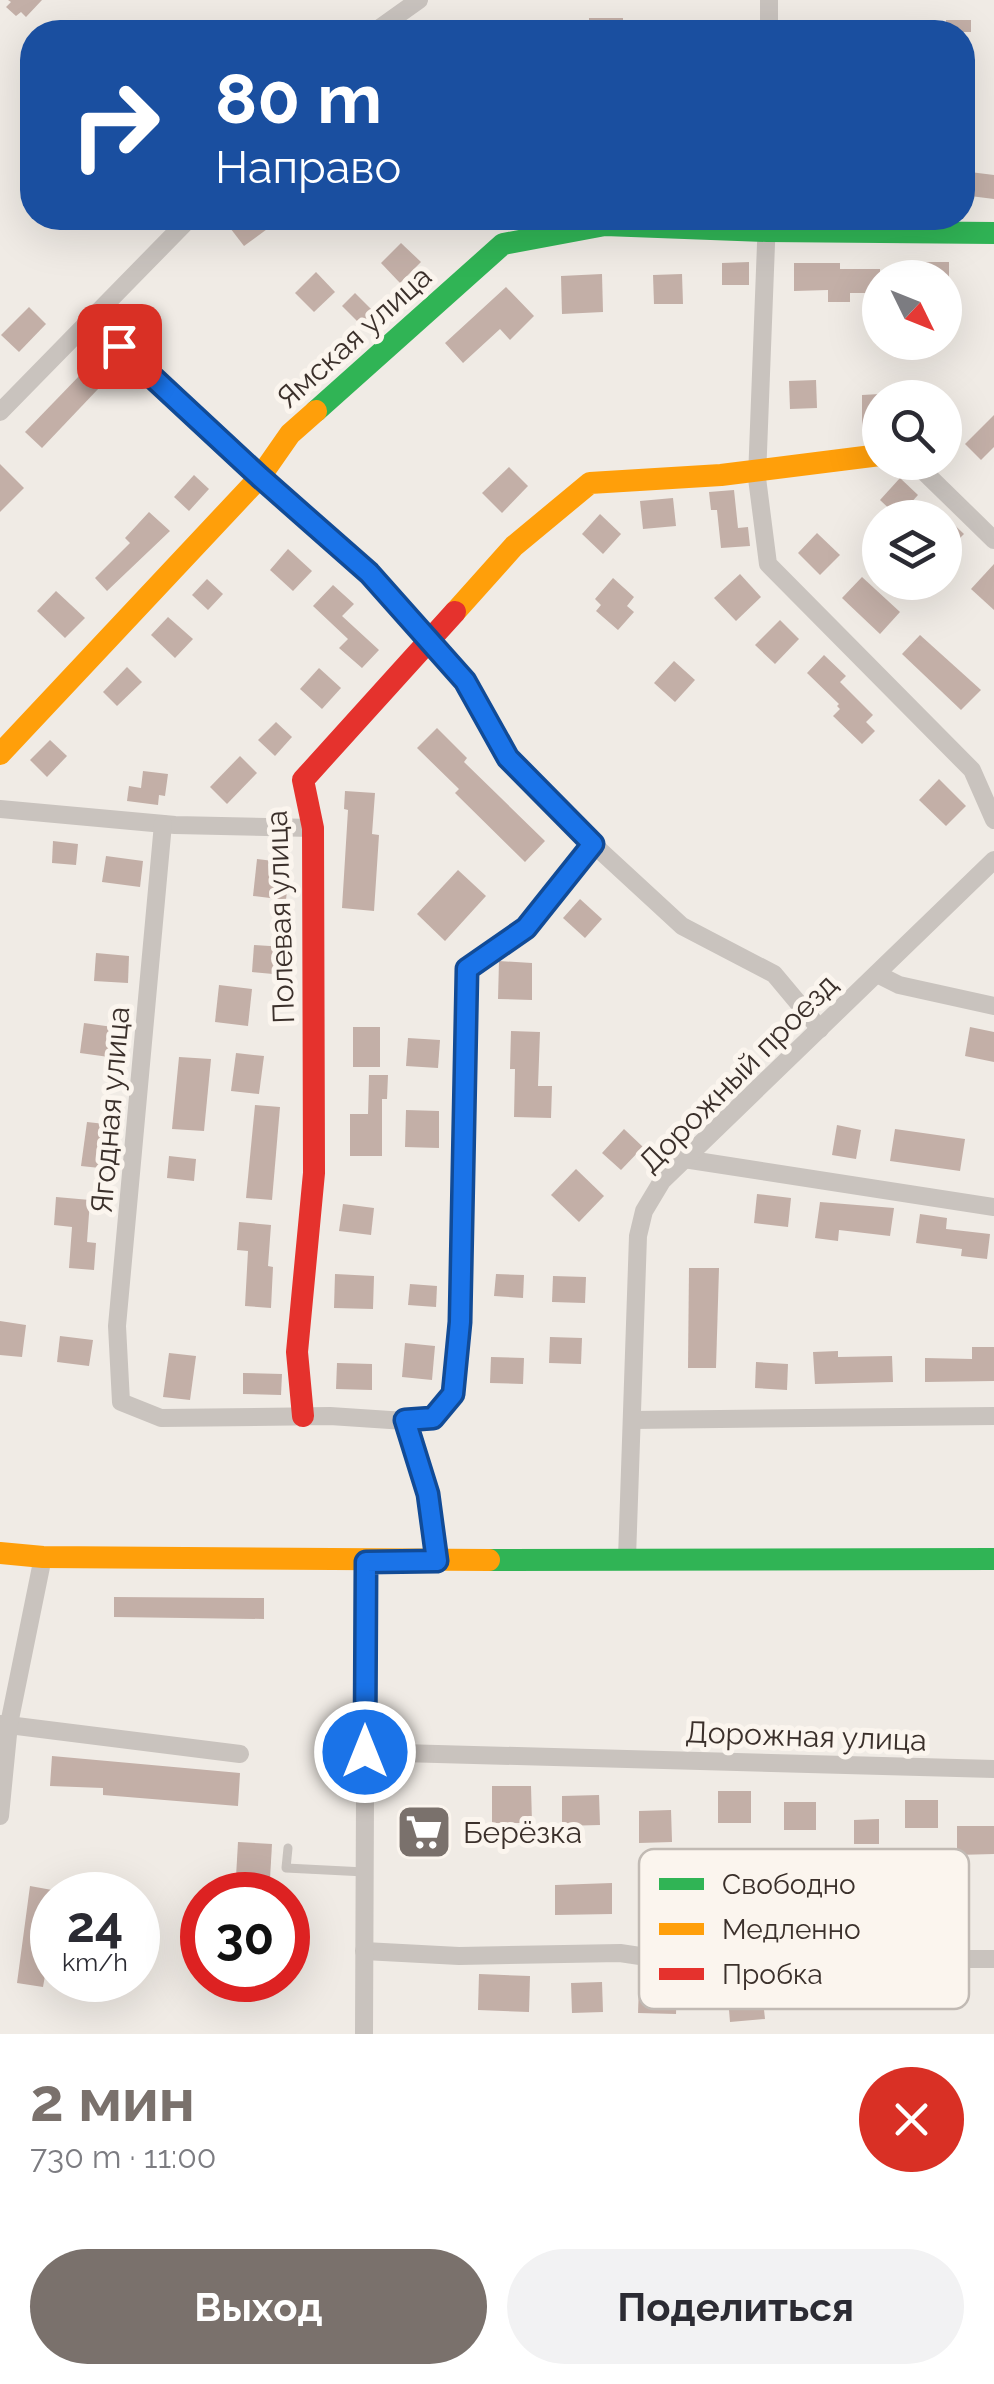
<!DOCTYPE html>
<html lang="ru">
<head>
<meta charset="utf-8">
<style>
	body { margin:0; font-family:Raleway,sans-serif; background:#f2f2f3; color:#2b2b33; height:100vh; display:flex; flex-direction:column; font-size:38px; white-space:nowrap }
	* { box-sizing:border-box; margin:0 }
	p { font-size:32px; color:#7c7c81 }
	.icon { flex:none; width:55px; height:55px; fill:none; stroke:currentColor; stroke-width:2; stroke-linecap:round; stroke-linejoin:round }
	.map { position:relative; height:2034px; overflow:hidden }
	.drawer { display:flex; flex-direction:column; background:#fff; flex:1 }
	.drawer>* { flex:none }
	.guide { position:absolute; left:20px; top:20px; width:955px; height:210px; border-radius:40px; box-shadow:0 10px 40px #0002; background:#1a4fa0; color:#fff; overflow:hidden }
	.needle { width:65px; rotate:133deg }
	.tools { position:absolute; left:862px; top:260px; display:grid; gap:20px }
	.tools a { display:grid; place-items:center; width:100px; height:100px; border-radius:50%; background:#fff; box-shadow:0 10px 40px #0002; font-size:50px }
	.speed { position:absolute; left:30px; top:1872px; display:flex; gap:20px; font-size:50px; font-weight:700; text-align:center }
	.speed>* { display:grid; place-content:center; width:130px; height:130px; border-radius:50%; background:#fff; box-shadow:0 10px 40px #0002; line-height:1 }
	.speed small { font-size:25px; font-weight:400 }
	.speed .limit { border:15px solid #d22; background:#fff; color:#111 }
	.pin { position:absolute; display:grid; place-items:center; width:85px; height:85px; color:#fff; margin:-42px; border-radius:20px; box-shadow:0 5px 15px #0006 }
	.me { position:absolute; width:110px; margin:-55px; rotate:0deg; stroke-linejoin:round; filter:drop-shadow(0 0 8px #0008) }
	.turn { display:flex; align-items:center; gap:35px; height:210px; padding:0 30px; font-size:45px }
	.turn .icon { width:130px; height:130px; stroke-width:2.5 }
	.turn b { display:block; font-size:70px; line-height:85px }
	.round { display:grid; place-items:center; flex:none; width:105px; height:105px; border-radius:52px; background:#f2f2f3 }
	.head { display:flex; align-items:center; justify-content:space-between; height:170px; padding:0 30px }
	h1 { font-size:60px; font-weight:700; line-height:75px; color:#7a716c }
	.primary-button { display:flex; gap:20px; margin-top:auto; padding:20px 30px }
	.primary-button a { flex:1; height:115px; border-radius:60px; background:#7a716c; color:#fff; font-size:40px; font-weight:700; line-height:115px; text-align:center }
	.primary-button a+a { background:#f2f2f3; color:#2b2b33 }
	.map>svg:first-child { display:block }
</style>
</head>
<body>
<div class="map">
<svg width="994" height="2034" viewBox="0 0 994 2034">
	<rect width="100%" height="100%" fill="#f0ebe5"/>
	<g fill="#c3afa7">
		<path d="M8,0h34l-16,17 -5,-5 -5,4 -10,-9 5,-5z"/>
		<rect x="589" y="18" width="34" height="14"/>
		<path d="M854,20l52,1v11h-52z"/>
		<rect x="946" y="20" width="25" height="12"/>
		<path d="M962,171l32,4v24l-32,-4z"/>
		<path d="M236,218h46l-38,28 -17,-22z"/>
		<path d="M401,243l20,19 -21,21 -19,-20z"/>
		<path d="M749,262v23h-27v-22z"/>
		<rect x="922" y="262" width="27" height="16"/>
		<path d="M794,263h46v6h40v24h-30v9h-22v-12l-34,1z"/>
		<path d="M316,272l19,20 -21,20 -19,-19z"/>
		<path d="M602,274l1,38 -41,2 -1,-38z"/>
		<path d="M682,274l1,30h-29l-1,-29z"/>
		<path d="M506,287l28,29 -24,24 -10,-11 -37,34 -18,-20z"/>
		<path d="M355,293l20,20 -13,13 -20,-20z"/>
		<path d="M29,307l17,17 -27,28 -18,-17z"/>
		<path d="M83,372l16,16 -57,60 -17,-16z"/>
		<path d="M816,380l1,28 -27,1 -1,-28z"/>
		<path d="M880,394v34l-18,1v-34z"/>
		<path d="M994,415v32l-13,13 -16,-16z"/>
		<path d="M0,464l24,24 -24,24z"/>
		<path d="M509,467l19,19 -26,27 -20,-20z"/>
		<path d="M194,475l15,14 -20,22 -15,-14z"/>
		<path d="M900,478l18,17 -20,22 -18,-17z"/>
		<path d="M734,490l4,38 10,-1 2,19 -29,2 -4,-38h-6l-2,-18z"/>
		<path d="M673,498l3,28 -33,3 -3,-28z"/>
		<path d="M149,512l21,19 -63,60 -12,-13 35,-35 -5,-5z"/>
		<path d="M600,514l21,20 -18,20 -21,-20z"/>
		<path d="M945,516l19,18 -19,19z"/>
		<path d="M817,533l23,22 -20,20 -22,-22z"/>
		<path d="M288,549l24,22 -19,20 -23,-21z"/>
		<path d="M994,564v46l-23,-21z"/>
		<path d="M740,574l21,23 -25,24 -22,-23z"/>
		<path d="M862,577l38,35 -20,22 -38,-36z"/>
		<path d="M613,578l21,19 -7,9 7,6 -16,18 -22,-19 5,-6 -6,-6z"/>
		<path d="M207,579l16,15 -15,16 -16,-15z"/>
		<path d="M333,585l21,19 -12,12 37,34 -17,18 -23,-20 9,-9 -35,-33z"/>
		<path d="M56,591l29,27 -20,20 -28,-27z"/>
		<path d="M168,617l25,22 -18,19 -24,-23z"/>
		<path d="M780,620l19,19 -24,25 -20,-19z"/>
		<path d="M920,635l61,55 -20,20 -59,-56z"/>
		<path d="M824,655l22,21 -6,6 33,33 -7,7 9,9 -13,13 -29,-28 7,-7 -3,-3 2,-2 -32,-31z"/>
		<path d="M674,661l21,19 -20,22 -21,-19z"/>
		<path d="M127,667l15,15 -25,24 -14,-14z"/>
		<path d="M319,668l22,20 -19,21 -22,-20z"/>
		<path d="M276,722l16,15 -17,19 -17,-16z"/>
		<path d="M437,728l30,30 -3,4 81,79 -20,21 -70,-69 4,-4 -42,-41z"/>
		<path d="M50,740l17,16 -20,21 -17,-17z"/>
		<path d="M240,756l17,17 -30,31 -17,-17z"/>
		<path d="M143,771l25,3 -3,22 -6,-1 -1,10 -31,-4 2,-15 12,2z"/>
		<path d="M939,779l27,27 -20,20 -27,-26z"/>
		<path d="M345,791l30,2 -3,41 7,1 -5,76 -32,-3 6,-98 -4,-1z"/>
		<path d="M53,841l25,3 -2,21 -24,-2z"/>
		<path d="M106,856l37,5 -3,26 -38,-5z"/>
		<path d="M257,859l33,4 -4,37 -33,-4z"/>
		<path d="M458,870l28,26 -41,45 -28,-27z"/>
		<path d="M580,899l22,20 -17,19 -22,-20z"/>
		<path d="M254,945l32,2 -2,28 -32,-3z"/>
		<path d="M96,953l33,3 -1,27 -34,-2z"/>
		<path d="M499,961l33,2v37l-34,-1z"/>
		<path d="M219,985l33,4 -4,37 -33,-4z"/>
		<path d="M84,1023l36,5 -4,30 -36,-5z"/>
		<rect x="353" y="1027" width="27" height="40"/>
		<path d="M970,1027l24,5v30l-29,-6z"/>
		<path d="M511,1031l29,1 -2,54h14l-1,32 -37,-1 1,-48h-5z"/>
		<path d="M408,1038l32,2 -2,28 -32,-2z"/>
		<path d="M236,1053l28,3 -5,38 -28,-3z"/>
		<path d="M179,1057l32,2 -7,72 -32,-2z"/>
		<path d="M369,1075h19l-1,24h-5v57h-32v-42h18z"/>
		<path d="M255,1105l25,2 -8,93 -26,-2z"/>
		<path d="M406,1110l33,1v37l-34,-1z"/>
		<path d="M87,1122l27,3 -5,44 -28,-3z"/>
		<path d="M837,1125l24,5 -5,29 -24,-4z"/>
		<path d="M624,1129l19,18 -22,23 -19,-17z"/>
		<path d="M895,1129l70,10 -5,32 -70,-10z"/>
		<path d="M169,1156l27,3 -2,22 -27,-3z"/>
		<path d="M576,1169l28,27 -25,26 -28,-27z"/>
		<path d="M757,1194l34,4 -3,29 -34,-4z"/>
		<path d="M56,1197l34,3 -3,42 9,1 -2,27 -25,-2 3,-41 -18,-2z"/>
		<path d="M820,1202l74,6 -4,28 -51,-6 -1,11 -23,-3z"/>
		<path d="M343,1204l31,4 -3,27 -32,-4z"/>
		<path d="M920,1214l27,4 -1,11 44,5 -3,25 -26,-3 1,-7 -46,-6z"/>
		<path d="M239,1222l32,3 -3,41 5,1 -2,41 -26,-2 3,-55 -11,-1z"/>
		<path d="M689,1268h30l-3,100h-28z"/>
		<path d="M335,1274l39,2 -1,33 -39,-1z"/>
		<path d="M496,1274l28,1 -1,23 -29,-2z"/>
		<path d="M553,1276l33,1 -1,26 -33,-1z"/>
		<path d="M410,1284l27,2 -1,21 -28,-2z"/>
		<path d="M0,1321l26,4 -4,32 -22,-2z"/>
		<path d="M60,1336l33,4 -4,26 -32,-4z"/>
		<path d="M550,1337l32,1 -1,26 -32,-1z"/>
		<path d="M405,1343l30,3 -3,34 -30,-3z"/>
		<path d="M972,1347h22v34l-69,1v-24l47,1z"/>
		<path d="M838,1351v6l54,-1 1,26 -78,2 -2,-32z"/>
		<path d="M169,1353l27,3 -6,44 -27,-3z"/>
		<path d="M491,1357l33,1 -1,26 -33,-1z"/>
		<path d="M756,1362l32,2 -1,26 -32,-2z"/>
		<path d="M337,1363l35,1v26l-36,-1z"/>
		<path d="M243,1373l39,1 -1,21 -38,-1z"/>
		<path d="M114,1597l150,1v21l-150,-2z"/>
		<path d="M52,1756l188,17 -2,33 -135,-11v-7l-53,-2z"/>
		<path d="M492,1786h39l1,37h-40z"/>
		<rect x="718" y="1791" width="33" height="32"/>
		<path d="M599,1795l1,30 -38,1v-30z"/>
		<rect x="905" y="1800" width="33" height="28"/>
		<rect x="784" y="1802" width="32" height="28"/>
		<path d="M411,1807l28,1 -2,49 -27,-1z"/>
		<path d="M671,1810l1,32 -33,1v-32z"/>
		<path d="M879,1819v25h-25v-24z"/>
		<path d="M957,1826h37v28l-37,1z"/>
		<path d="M238,1842l34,2 -2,35 -34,-2z"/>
		<path d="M612,1883v31l-57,1v-30z"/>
		<path d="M30,1886l22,4 -6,57h4l-7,40 -26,-4z"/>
		<path d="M479,1974l51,2 -1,36 -51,-2z"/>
		<path d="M602,1982l1,30 -31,1 -1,-30z"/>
		<path d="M761,1982l4,37 -35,3 -3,-36z"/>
		<path d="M639,1984l38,1 -1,29 -38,-1z"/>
	</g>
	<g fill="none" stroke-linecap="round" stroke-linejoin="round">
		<path stroke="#c9c3be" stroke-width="9" d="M288,1848l-2,20 79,4"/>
		<g stroke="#c9c3be" stroke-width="18">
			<path d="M374,32l45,-32"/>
			<path d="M769,32v-32"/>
			<path d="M767,218l-10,260 11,86 204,206 22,50"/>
			<path d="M91,319l169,158 109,96 96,108 42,78 86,85 89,82 92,48 46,55"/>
			<path d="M0,412l190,-194"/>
			<path d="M914,462l80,78"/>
			<path d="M0,809l175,16 138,3"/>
			<path d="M163,824l-46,502 4,76 40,16 169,-2 75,5 24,74 8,66"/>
			<path d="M877,974l22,11 95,21"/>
			<path d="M684,1159l310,48"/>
			<path d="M632,1420l362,-4"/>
			<path d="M405,1421l28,-3 20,-24 7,-72 7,-353 58,-41 68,-84"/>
			<path d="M627,1558l11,-322 6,-25 18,-30 332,-321"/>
			<path d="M0,1724l240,30"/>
			<path d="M365,1752l629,17"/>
			<path d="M0,1816l9,-92 34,-167"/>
			<path d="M364,1951l95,5 161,-3 40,6h334"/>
			<path d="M364,2034l2,-472"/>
		</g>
		<g stroke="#30b455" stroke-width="22">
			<path d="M316,411l187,-167 102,-19 162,6 227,2"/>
			<path d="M489,1560l505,-1"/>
		</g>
		<g stroke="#ff9f0a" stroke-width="22">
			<path d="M455,612l59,-66 76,-63 131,-8 159,-20"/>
			<path d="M0,754l260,-277 30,-43 26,-23"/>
			<path d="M0,1553l43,4 446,3"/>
		</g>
		<path stroke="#e5322d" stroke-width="22" d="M303,1416l-6,-64 17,-179 -1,-345 -10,-48 152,-168"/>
	</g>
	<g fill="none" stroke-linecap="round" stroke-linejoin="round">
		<g stroke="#114b97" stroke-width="25">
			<path id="route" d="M119,346l141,131 109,96 96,108 43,77 85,86 -67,84 -59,41 -7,353 -7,72 -20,24 -28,2 23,74 9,67 -71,1 -1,190"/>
		</g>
		<use href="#route" stroke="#1a73e8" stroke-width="18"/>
	</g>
	<defs>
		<g id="supermarket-square" transform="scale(2.875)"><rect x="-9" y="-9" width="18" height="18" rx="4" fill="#7a716c" stroke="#fbf5ee"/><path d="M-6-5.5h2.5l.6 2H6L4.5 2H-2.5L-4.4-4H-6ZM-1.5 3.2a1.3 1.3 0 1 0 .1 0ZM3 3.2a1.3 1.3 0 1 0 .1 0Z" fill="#fff"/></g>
	</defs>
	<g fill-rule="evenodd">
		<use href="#supermarket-square" x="424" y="1832"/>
	</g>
	<g text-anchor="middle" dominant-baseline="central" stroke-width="10" stroke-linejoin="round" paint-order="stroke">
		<g font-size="30" fill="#3b302b" stroke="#fbf5ee">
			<text transform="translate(354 337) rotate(-42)">Ямская улица</text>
			<text transform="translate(280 917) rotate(-92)">Полевая улица</text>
			<text transform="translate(738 1073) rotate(-45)">Дорожный проезд</text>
			<text transform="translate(110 1110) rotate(-85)">Ягодная улица</text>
			<text transform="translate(806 1736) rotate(2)">Дорожная улица</text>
		</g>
		<g font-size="30" fill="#3b302b" stroke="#fbf5ee" text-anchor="start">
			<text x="463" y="1832">Берёзка</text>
		</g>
	</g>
	<rect x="639" y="1849" width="330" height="160" rx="15" fill="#fbf5ee" stroke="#c1bab4" stroke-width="2.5"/>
	<rect x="659" y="1878" width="45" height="12" fill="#30b455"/>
	<rect x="659" y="1923" width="45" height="12" fill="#ff9f0a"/>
	<rect x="659" y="1968" width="45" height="12" fill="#e5322d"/>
	<g font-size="28" fill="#3b302b">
		<text x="722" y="1894">Свободно</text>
		<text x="722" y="1939">Медленно</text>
		<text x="722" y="1984">Пробка</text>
	</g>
</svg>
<div class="tools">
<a><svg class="needle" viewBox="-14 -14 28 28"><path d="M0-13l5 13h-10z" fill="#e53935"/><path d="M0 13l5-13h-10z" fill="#7c7c81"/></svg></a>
<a><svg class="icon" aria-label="search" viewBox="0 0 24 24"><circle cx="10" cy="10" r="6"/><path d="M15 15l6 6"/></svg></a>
<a><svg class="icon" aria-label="layers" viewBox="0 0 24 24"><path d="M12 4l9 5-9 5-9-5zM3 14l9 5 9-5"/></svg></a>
</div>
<div class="speed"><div>24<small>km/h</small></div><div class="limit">30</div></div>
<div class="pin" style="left:119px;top:346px;background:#d93025"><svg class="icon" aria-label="arrive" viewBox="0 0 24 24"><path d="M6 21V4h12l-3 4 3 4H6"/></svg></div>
<svg class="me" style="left:365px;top:1752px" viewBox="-20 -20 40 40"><circle r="17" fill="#1a73e8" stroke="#fff" stroke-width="3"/><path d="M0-11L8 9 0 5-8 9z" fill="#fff"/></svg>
<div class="guide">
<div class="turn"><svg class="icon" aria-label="right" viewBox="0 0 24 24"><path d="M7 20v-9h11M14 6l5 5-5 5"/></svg><div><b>80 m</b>Направо</div></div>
</div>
</div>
<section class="drawer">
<div class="head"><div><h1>2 мин</h1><p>730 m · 11:00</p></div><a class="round" style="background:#d93025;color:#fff"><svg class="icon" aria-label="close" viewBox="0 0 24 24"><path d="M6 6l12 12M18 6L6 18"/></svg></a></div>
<div class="primary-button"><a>Выход</a><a>Поделиться</a></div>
</section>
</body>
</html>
